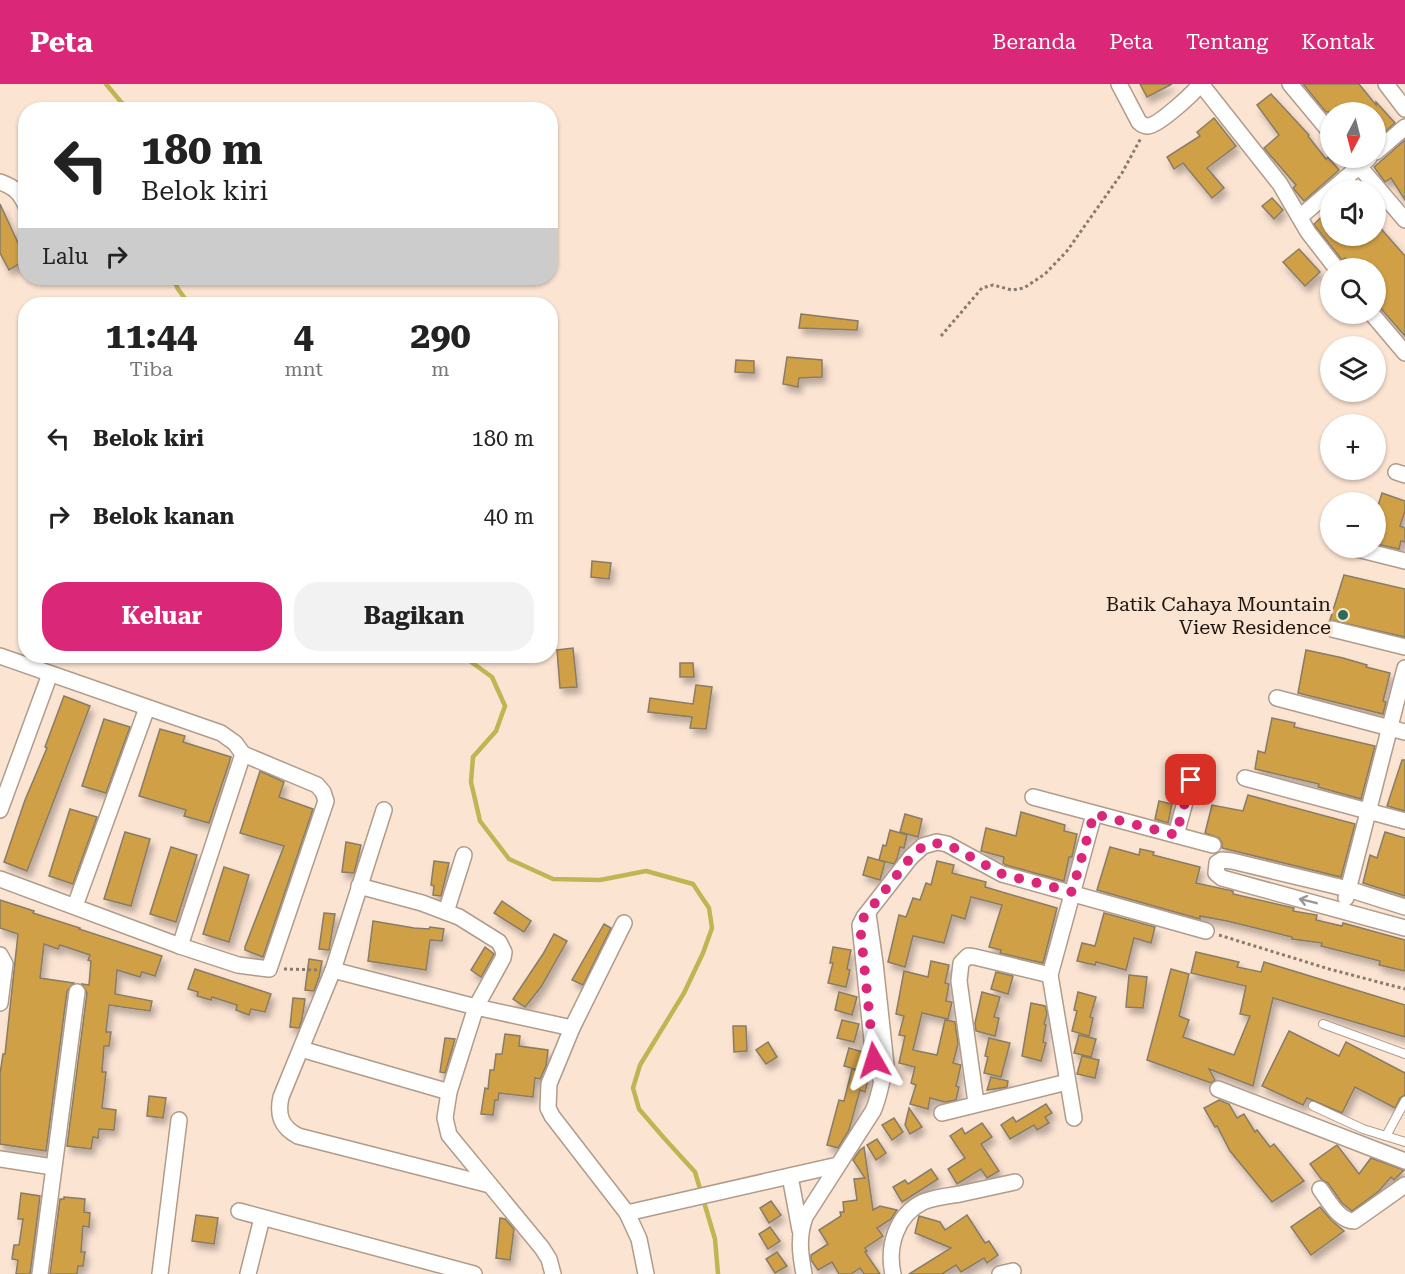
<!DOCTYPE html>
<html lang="id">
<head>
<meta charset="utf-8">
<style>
	body { margin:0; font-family:"Roboto Serif",serif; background:#f2f2f2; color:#222; height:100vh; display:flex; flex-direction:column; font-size:22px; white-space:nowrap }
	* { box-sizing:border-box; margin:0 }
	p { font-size:20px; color:#767676 }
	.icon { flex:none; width:33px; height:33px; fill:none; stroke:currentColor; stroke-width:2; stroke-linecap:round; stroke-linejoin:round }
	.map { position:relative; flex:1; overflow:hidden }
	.sheet { position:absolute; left:18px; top:213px; width:540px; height:366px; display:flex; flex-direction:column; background:#fff; border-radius:24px; box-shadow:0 2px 4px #0004 }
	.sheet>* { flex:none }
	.guide { position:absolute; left:18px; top:18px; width:540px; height:183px; border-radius:24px; box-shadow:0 2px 4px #0004; background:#fff; color:#222; overflow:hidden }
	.needle { width:39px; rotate:187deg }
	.tools { position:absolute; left:1320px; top:18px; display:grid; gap:12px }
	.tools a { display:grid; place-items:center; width:66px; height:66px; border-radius:50%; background:#fff; box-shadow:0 2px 4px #0004; font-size:30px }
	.pin { position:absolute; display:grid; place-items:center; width:51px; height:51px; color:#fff; margin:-26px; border-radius:12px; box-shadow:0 3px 9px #0006 }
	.me { position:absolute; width:66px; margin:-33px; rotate:354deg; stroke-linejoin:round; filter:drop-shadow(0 0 4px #0008) }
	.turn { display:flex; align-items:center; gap:21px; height:126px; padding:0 24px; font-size:27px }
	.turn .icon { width:78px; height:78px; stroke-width:2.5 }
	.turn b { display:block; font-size:42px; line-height:51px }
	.then { display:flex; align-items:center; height:57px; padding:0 24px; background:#0003; gap:12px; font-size:22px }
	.eta { display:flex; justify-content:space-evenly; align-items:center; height:102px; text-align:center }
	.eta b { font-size:36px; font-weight:700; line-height:42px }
	.action { display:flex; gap:12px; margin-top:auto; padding:12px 24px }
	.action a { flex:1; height:69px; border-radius:24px; background:#db2777; color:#fff; font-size:24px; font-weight:700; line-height:69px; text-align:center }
	.action a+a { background:#f2f2f2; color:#222 }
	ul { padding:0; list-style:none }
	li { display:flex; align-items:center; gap:18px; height:78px; padding:0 24px }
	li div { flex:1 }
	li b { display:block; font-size:22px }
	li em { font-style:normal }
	header { display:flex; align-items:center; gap:36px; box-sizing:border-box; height:84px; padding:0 30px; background:#db2777; color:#fff }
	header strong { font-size:28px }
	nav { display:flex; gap:33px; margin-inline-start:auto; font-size:21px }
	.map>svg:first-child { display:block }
</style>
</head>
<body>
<header>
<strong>Peta</strong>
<nav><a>Beranda</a><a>Peta</a><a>Tentang</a><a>Kontak</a></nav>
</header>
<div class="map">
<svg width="1405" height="1190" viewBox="0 0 1405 1190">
	<defs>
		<filter id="shadow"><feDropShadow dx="3.5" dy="6" stdDeviation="3" flood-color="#0004"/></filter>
	</defs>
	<rect width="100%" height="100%" fill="#fce4d3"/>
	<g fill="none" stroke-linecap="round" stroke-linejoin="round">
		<g stroke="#bfb553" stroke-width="4.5">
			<path d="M106,0l15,18 11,8"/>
			<path d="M173,194l5,11 11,15"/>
			<path d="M463,572l29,21 13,29 -9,25 -23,26 -2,25 9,39 29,38 44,20 47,1 46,-9 47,13 16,24 3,20 -9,25 -19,40 -44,72 -7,23 6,21 25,29 31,34 20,67 3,35"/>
		</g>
	</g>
	<g fill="#d0a047" stroke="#887c66" stroke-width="1.5" filter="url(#shadow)">
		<path d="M1140,0h32l-25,13z"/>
		<path d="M1303,0h56l17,21v-3l19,21 -19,17v-28h-20l-7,-7 -8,7h-15z"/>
		<path d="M1271,10l38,41 -1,1 18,23 2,-2 11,13 -35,31 -11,-13 3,-3 -32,-37 15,-13 -22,-30z"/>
		<path d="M1214,34l22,28 -29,22 17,20 -12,10 -29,-35 -9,6 -7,-12 33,-21 -3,-4z"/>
		<path d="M1405,56v60l-14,-22 -6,4 -11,-15z"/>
		<path d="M1272,114l11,12 -9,9 -12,-13z"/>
		<path d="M0,120l26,56 -17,10 -9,-17z"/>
		<path d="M1330,125v27h46v-13l29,33v80l-29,-33v-35h-23l-8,-10 -3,2 -26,-33 -2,-3z"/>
		<path d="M1299,165l21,23 -15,14 -22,-24z"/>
		<path d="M801,230l57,7 -1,9 -58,-2z"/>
		<path d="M787,273l35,3v17l-23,1 -1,9 -15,-3z"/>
		<path d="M736,276l18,1v12l-19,-1z"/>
		<path d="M1382,409l23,8v10l-5,15 5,2v14l-4,-1 -2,8 -23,-5v-32z"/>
		<path d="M592,477l19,2 -2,16 -18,-2z"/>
		<path d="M1344,491l61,14v48l-75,-17z"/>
		<path d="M573,564l4,39 -17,1 -3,-38z"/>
		<path d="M1306,566l37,8 24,7 -1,2 24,6 -7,28 3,1 -3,12 -85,-21z"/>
		<path d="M680,579h13l1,14h-14z"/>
		<path d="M696,601l16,2 -6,42 -16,-1 2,-11 -44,-5 2,-14 43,6z"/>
		<path d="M64,612l26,10 -63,165 -23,-9 21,-62 22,-52 -2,-1z"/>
		<path d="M1272,634l23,5 -1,4 81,19 -14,53 -43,-12 1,-3 -64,-15 3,-18 7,2z"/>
		<path d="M104,635l26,8 -24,66 -24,-7z"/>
		<path d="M160,645l25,7 -2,6 48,15 -22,66 -25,-7 2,-6 -47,-14z"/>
		<path d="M1402,676h3v51l-18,-5z"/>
		<path d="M260,687l24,11 -5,15 34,12 -50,148 -18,-7v-3l39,-101 -44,-13z"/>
		<path d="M1248,711l107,29 -14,53 -119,-29v-5l-3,-5 -14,-5 7,-28 31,6z"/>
		<path d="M1159,717l13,3 -4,19 -13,-4z"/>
		<path d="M70,725l27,8 -24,67 -24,-8z"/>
		<path d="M1021,728l44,13 -1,6 13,3 -5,23h-3l-5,24 -58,-16 -3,-2 1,-6 -23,-6 5,-23 30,8z"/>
		<path d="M905,730l17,5 -4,18 -18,-5z"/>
		<path d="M890,746l17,5 -3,13 -4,-1 -3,12 -3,5 -15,-4 4,-15 3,1z"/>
		<path d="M125,748l25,7 -19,67 -27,-7z"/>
		<path d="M1385,748l20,6v58l-42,-13 7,-28 7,3z"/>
		<path d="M346,758l15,3 -7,28 -12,-1z"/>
		<path d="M171,763l26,8 -21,67 -26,-8z"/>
		<path d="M1110,763l29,8 1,-6 14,3 -1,3 47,12 -4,16 37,8v3l61,14 -1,3 24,4 -1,5 26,6 1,-3 62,17v31l-26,-6 1,-4 -59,-15 1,-3 -30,-4v-2l-65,-16 -27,-5v3l-103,-29z"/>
		<path d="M868,773l17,5 -5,18 -17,-5z"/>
		<path d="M434,777l15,2 -8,33 -8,-1 1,-9 -3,-1z"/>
		<path d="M937,777l17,4 -2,8 34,9 -1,5 72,21 -14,55 -43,-10 1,-3 -12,-3 13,-42 -31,-8 -6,22 -13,-4 -8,28 -31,-7 -8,31 -17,-5 11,-47 7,2 7,-19 7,2 6,-17 5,2z"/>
		<path d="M224,783l25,8 -20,67 -26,-8z"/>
		<path d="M0,816l34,11 -1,2 47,15 -1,1 83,27 -7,20 -13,-4 -2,5 -23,-7 -2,24 37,7 -2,10 -41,-6 -3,27h5l-2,14h-5l-2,26h4l-4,36 14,2 -2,20 -15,-1 -1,9 -5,-1 -2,12 -24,-3 20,-153 -5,-9 7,1 2,-24 -3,-1 2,-5 -30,-10 -2,4 -14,-5 -4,34 34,5 -7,8 -21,160 -46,-7v-70l3,-20h2l13,-120 -18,-6z"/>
		<path d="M502,817l29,20 -7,11 -30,-19z"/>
		<path d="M324,829l11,1 -6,36 -10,-1z"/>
		<path d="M1104,829l51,14 -4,16 -17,-5 -8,32 -30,-8 -1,3 -18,-4 5,-18 13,3z"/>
		<path d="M373,837l41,7 15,1 1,-2 14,2 -2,12 -12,-1 -4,30 -58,-9z"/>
		<path d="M604,840l7,4 -28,57 -11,-5z"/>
		<path d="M554,850l13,7 -26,46 -16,20 -12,-8 30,-45z"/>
		<path d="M485,863l9,7 -13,23 -10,-7z"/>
		<path d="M833,863l18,3 -4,19 3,1 -4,17 -18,-4 5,-20h-3z"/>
		<path d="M1196,868l43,10 -2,5 24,5 3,-10 141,43v32l-132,-39 -20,88 -44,-17 6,11 -4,3 -64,-23 24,-91 18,5 -10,42 10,4 -6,17 51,18 16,-39 -10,-2 6,-28 -55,-13z"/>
		<path d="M309,875l13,2 -3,16 -5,14 -9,-1z"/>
		<path d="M931,877l18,4 -4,18 4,1 -3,17 6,1 -4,17 -26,-6 -9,37 24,5 8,-35 10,2 3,22 -5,19 8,2 -5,21 3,1 -3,13 -11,2 -15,-4 -2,11 -18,-5 6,-19 -5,-2 4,-16 -16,-4 6,-27 -6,-1 5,-19 -8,-2 8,-43 24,6z"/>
		<path d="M195,885l76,25 -6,18 -14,-3 -2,6 -13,-5 1,-5 -25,-8 -1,3 -14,-4 1,-4 -10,-3z"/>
		<path d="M996,888l17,4 -5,18 -17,-5z"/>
		<path d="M1129,891l18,2 -4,31 -17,-1z"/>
		<path d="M839,908l18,5 -5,18 -17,-5z"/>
		<path d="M982,908l18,5 -6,20 5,1 -4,18 -19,-5 -1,-8z"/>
		<path d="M1078,908l18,5 -6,20 3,1 -4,18 -17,-5 5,-20 -3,-1z"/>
		<path d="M293,914l12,1 -3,20 -3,9 -9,-1z"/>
		<path d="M1031,919l14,3 2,8 -3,10 2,1 -3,17 3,1 -5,18 -19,-5z"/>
		<path d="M842,936l17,4 -5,18 -17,-4z"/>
		<path d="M733,942h13l1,25 -13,1z"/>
		<path d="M1289,947l50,25 7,-14 59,31v22l-5,3 -5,10 -40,-21 -13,26 -35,-15 -4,7 -41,-19z"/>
		<path d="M505,950l15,2 -1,10 29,4 -2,16 -6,13 -5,-1 -2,19 -34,-4 -1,7h-3l-2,15 -12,-1 4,-26 3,1 2,-19h4l2,-16h6z"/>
		<path d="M1079,951l17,4 -5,18 -17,-4z"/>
		<path d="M445,954l10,1 -10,34 -5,-1z"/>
		<path d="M989,954l21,5 -9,34 -17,-4 4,-16 -3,-1z"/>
		<path d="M768,958l9,15 -11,7 -10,-14z"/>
		<path d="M849,964l14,4 1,8 -2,11 -18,-5z"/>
		<path d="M1082,972l17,4 -4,18 -18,-4z"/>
		<path d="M852,985l17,6 -4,17 -5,-2 -11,40 -11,18 -11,-3 12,-45 5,1z"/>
		<path d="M991,993l17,4 -1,6 -20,3z"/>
		<path d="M149,1012l17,2 -3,20 -16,-2z"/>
		<path d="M1219,1016l10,4 8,14 7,-4 11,18 2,-2 13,17 4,-3 30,37 -32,21 -42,-51 -13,-25 -2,1 -11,-19z"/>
		<path d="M1046,1020l6,9 -7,4 4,6 -12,7 -3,-5 -24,14 -9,-14 12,-8 3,5z"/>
		<path d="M909,1024l13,19 -12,7 -5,-9z"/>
		<path d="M894,1034l9,14 -11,8 -10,-15z"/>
		<path d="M982,1039l10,14 -11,7 18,27 -12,7 -6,-9 -24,15 -9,-15 17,-11 -15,-22 12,-8 3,6z"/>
		<path d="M877,1055l9,14 -10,7 -9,-15z"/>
		<path d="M1337,1061l22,29 12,-16 33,12 -10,10 -3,-3 -12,14 -27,20 -10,-8 -14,-20 -6,-3 -12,-16z"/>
		<path d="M864,1063l9,63 7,-4 17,4 -6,9 -14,9 6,8 -18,12 2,3 -2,1 15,22h-16l-4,-6 -9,6h-12l-7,-12 -14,8 -7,-10v-5l17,-11 -9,-14 22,-14 -1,-4h4l-1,-10 14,-2 -3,-21 11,-1 -12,-18 7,-10z"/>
		<path d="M931,1085l7,10 -36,23 -9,-15 12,-7 3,4z"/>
		<path d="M21,1109l19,3 -10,78h-14l2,-14 -6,-1 2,-14h5l4,-26h-5z"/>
		<path d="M64,1113l21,2 -1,13 6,1 -1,14 -6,-1 -2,26h4l-2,14h-5l-1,8h-27l10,-75h4z"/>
		<path d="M771,1117l10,14 -12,8 -9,-15z"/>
		<path d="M1320,1123l12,14 12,10 -33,24 -20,-28z"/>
		<path d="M196,1131l22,3 -4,26 -22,-3z"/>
		<path d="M967,1131l18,28 4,-2 9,14 -11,8 -3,-5 -23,14 -5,-7 -14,9h-33l42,-26 -36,-15 4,-17 21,6 5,8z"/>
		<path d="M500,1134l5,1 9,10 -4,31 -14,-2z"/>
		<path d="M770,1143l10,14 -12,8 -9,-15z"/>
		<path d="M777,1168l10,14 -12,7 -9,-14z"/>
	</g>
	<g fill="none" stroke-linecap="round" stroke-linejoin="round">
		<g stroke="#b19b8a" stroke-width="10">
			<g id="lane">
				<path d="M1323,940l82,30"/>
				<path d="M1313,1022l50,23 42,13"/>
				<path d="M1386,1052l19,-35"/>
			</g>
		</g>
		<g stroke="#b19b8a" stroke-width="18">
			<g id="street">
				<path d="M1119,0l20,38c4,3 4,4 9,4 11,-1 46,-33 52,-42"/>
				<path d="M1201,0l79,100 28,48 28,36"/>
				<path d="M1290,0l40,48"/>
				<path d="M1386,0l19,25"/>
				<path d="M1376,68l29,-25"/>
				<path d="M1352,74l53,62"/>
				<path d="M0,98c14,5 20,10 26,24"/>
				<path d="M1300,133l69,-59"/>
				<path d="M1372,230l33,39"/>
				<path d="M1396,388l9,3"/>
				<path d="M1353,464l52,13"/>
				<path d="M1332,545l73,18"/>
				<path d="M0,572l221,77 14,10 8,11 74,31 6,7 3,9 -57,168 -31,-4 -58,-19 -180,-67"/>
				<path d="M1277,614l128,34"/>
				<path d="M1245,694l160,43"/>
				<path d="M1033,713l180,48"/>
				<path d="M0,726l50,-136"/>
				<path d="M384,726l-51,160 -52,127c-4,18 0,30 17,39l192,49"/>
				<path d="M1176,751l15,-55"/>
				<path d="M359,802l63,17 37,14 40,25 5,10 -1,6 -27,49 -27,85 -4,26 4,17 93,113 7,11 4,15"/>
				<path d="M1346,814l59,-230"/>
				<path d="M75,822l72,-198"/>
				<path d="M1405,823l-57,-18 -116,-28 -10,-1 -5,3 -1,10 6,5 183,50"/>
				<path d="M446,828l18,-57"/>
				<path d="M624,839l-52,105 -23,56 -1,24 4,8 75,97 12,26 7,35"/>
				<path d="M180,862l63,-192"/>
				<path d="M0,871l5,9 -5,39"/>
				<path d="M333,886l143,37 96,21"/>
				<path d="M301,965l148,43"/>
				<path d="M881,995l-7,-19 -14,-135 4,-8 47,-60 12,-11 14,-4 10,2 55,30 204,57"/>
				<path d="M1218,1005l187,72"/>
				<path d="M976,1019l-17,-122 2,-18 7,-7 7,1 75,18"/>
				<path d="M942,1029l125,-31"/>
				<path d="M1074,1034l-24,-143 44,-161"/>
				<path d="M0,1075l53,8"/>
				<path d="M790,1092l10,54"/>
				<path d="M1320,1105c9,12 19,32 34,32l51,-36"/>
				<path d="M239,1127l235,63"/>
				<path d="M627,1129l211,-48"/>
				<path d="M40,1190l37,-282"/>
				<path d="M160,1190l19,-154"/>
				<path d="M248,1190l14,-56"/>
				<path d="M804,1190c-4,-21 -6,-37 1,-57l68,-106c7,-15 8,-30 13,-46l-11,-102 -7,-49"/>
				<path d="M893,1190c-6,-27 3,-59 30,-72 11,-5 24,-6 37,-8 18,-4 36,-8 55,-12"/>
				<path d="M1000,1190l13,-3"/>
			</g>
		</g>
		<g stroke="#8a7a6e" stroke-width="3" stroke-dasharray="3 3" stroke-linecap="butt">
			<path d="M941,252l41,-48 11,-3 19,5 12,-2 21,-14 22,-23 55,-78 19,-35"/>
			<path d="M1219,851l110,34 76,20"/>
			<path d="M284,885l35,1"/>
		</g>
		<use href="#lane" stroke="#fff" stroke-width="8"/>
		<use href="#street" stroke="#fff" stroke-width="15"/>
	</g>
	<defs><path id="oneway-shaft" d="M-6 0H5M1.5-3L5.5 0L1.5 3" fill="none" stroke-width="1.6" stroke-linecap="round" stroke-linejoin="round" transform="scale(1.5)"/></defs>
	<use stroke="#9a9693" href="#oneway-shaft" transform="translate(1308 817) rotate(-166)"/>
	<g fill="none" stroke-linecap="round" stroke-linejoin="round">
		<path stroke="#db2777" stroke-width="10" stroke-dasharray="0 18" d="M874,976l-14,-135 4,-8 47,-60 12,-11 8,-3 16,1 55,30 70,18 22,-78 82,21 15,-55"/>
	</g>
	<circle fill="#2b6b59" stroke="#fce4d3" stroke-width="2" cx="1343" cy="531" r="6"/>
	<g text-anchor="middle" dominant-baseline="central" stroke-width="6" stroke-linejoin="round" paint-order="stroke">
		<g font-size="20" fill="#1e160f" stroke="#fce4d3" text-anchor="end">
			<text x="1331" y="520">Batik Cahaya Mountain<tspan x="1331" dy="23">View Residence</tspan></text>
		</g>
	</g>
</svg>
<div class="tools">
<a><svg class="needle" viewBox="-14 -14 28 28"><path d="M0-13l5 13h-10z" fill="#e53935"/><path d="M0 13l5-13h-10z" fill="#767676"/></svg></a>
<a><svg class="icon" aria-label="sound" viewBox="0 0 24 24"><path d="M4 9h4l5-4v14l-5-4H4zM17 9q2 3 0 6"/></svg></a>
<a><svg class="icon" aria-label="search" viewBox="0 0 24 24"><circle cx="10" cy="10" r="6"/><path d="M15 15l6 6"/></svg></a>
<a><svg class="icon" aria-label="layers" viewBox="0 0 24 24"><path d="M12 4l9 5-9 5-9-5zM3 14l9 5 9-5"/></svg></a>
<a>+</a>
<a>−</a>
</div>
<div class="pin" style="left:1191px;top:696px;background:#d93025"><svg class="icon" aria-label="arrive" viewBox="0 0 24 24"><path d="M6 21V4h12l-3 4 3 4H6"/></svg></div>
<svg class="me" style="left:874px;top:976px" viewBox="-20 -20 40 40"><path d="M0-17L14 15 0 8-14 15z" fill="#db2777" stroke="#fff" stroke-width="4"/></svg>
<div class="guide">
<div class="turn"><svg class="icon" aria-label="left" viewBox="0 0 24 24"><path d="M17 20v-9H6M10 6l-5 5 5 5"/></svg><div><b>180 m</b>Belok kiri</div></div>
<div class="then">Lalu<svg class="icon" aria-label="right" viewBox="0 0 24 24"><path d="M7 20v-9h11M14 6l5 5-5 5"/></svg></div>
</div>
<section class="sheet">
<div class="eta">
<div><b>11:44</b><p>Tiba</p></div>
<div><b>4</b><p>mnt</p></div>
<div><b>290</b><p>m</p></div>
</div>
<ul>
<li><svg class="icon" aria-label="left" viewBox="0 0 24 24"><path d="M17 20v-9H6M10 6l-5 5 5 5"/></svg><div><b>Belok kiri</b></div><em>180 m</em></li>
<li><svg class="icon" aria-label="right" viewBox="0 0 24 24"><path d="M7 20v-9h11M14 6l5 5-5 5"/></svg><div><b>Belok kanan</b></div><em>40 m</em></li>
</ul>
<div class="action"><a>Keluar</a><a>Bagikan</a></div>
</section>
</div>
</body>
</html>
